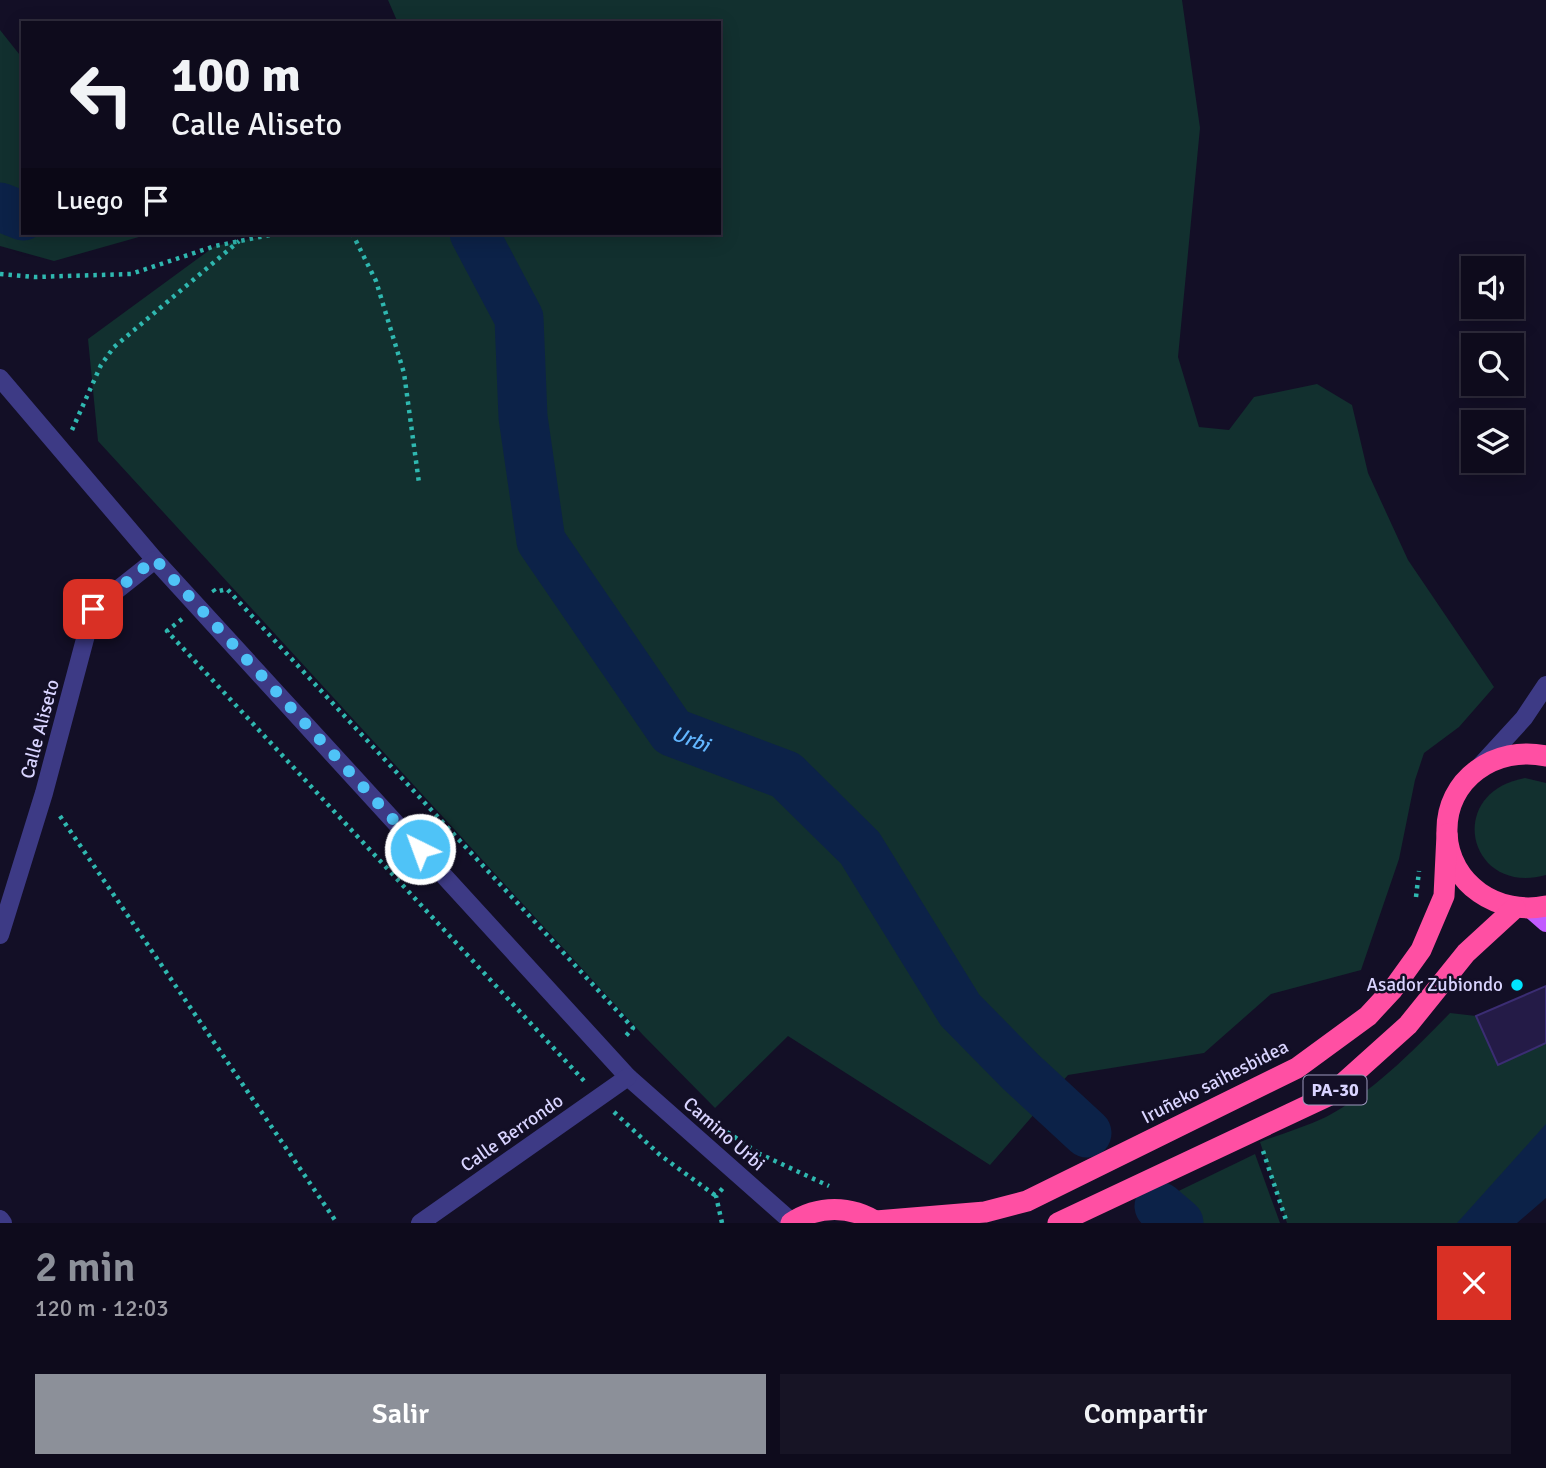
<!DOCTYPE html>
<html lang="es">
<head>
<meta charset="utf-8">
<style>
	body { margin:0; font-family:Signika,sans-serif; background:#171425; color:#f1f3f6; height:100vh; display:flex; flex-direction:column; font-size:26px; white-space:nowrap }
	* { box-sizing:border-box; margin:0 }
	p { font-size:23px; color:#9b9ba3 }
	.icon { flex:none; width:38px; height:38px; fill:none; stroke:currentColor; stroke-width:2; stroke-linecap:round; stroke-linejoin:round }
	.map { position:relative; height:1223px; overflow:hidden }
	.panel { display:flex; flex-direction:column; background:#0e0b1c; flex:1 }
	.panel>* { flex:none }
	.banner { position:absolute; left:21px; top:21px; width:700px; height:214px; border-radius:0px; box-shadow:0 4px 18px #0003,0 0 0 2px #2e2b3b; background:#0e0b1c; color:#f1f3f6; overflow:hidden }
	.fabs { position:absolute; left:1461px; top:256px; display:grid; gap:14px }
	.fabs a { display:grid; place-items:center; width:63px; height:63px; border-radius:0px; background:#0e0b1c; box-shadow:0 4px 18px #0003,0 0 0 2px #2e2b3b; font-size:35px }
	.pin { position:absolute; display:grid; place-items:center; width:60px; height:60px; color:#fff; margin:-30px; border-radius:14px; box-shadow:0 4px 10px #0006 }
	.me { position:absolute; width:77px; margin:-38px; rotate:318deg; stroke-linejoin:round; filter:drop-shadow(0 0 5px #0008) }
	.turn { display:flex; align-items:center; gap:24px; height:147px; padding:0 35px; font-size:32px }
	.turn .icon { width:91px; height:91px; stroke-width:2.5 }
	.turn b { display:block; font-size:49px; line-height:60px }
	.then { display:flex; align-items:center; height:66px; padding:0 35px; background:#0003; gap:14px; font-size:26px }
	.round { display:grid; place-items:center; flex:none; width:74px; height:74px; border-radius:0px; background:#171425 }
	.headline { display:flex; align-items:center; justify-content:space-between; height:119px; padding:0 35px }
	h1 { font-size:42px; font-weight:600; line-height:52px; color:#8c9099 }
	.action { display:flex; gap:14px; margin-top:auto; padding:14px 35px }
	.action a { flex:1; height:80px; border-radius:0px; background:#8c9099; color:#fff; font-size:28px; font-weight:600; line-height:80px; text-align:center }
	.action a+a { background:#171425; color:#f1f3f6 }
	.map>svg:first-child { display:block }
</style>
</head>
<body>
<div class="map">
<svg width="1546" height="1223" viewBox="0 0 1546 1223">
	<rect width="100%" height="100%" fill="#130f26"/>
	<g fill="#12302f">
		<path d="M388,0h794l18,128 -22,229 21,70 30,3 25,-33 63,-13 35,21 16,68 40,87 86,127 -35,40 -35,26 -9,27 -16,79 -38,111 -90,24 -67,59 -136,22 -78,90 -202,-129 -73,72 -72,-73 -545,-594 -10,-102 127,-93 65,-13h439v-210h-321z"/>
		<path d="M0,30l23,29v174h130l-99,28 -54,-15z"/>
		<path d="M1525,778l21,5v92c-77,22 -103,-82 -21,-97z"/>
		<path d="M1450,1013l26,3 22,49 48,-22v85l-88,95h-171l-27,-81c21,-8 45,-15 66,-25 47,-25 87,-66 124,-104z"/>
		<path d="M1255,1154l25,69h-93l-27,-23z"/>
	</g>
	<path fill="#0c2248" d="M1546,1124v74l-29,25h-60z"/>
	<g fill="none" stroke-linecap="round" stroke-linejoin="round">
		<g stroke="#0c2248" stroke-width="49">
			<path d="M0,207l23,9"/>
			<path id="s1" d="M474,233l45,85 4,99 18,124 131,191 114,43 74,73 100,162 61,62 66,61"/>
			<path d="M1159,1206l20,17"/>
		</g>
	</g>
	<path fill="#241b47" stroke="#3b2d73" stroke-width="2" d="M1546,986v57l-48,22 -22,-49z"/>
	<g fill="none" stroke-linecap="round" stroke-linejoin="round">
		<g stroke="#2fb8b0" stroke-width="4.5" stroke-dasharray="3.5 5" stroke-linecap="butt">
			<path d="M352,233l24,48 28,92 15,110"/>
			<path d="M0,274l34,3 97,-3 84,-28 65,-13"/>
			<path d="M72,430l29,-65 13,-18 125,-106"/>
			<path d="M213,589l2,3 12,-3 406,439 -10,11"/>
			<path d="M182,619l-15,12 419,452"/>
			<path d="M60,816l277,407"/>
			<path d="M1416,897l3,-26"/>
			<path d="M614,1112l46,43 56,41"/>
			<path d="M727,1132l33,22"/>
			<path d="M1263,1151l24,72"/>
			<path d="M752,1161l8,-7 69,32"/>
			<path d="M722,1223l-6,-27 7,-8"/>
		</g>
		<g stroke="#3d3a85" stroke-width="18">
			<path d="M0,378l155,182 473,517 164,145"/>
			<path d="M1480,766l44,-48 22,-33"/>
			<path d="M0,935l44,-142 49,-184 62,-49"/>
			<path d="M0,1219l3,4"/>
			<path d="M420,1223l208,-146"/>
		</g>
		<path stroke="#c25bff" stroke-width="18" d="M1530,909l16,14"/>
		<g stroke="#ff4fa3" stroke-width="21">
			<path d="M1546,756c-50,-11 -101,23 -99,77 2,52 52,83 99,73"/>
			<path d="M876,1221l109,-9 42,-11 270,-133 71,-52 25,-27 28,-39 23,-54 3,-62"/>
			<path d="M791,1223c27,-18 60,-18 87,0"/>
			<path d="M1058,1223l272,-128 78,-70 58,-72 49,-45"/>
		</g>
	</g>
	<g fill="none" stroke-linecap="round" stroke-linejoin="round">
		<path stroke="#4fc3f7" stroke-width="12" stroke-dasharray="0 21.6" d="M93,609l62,-50 265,290"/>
	</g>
	<circle fill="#00e5ff" stroke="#130f26" stroke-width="2.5" cx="1517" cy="985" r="7"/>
	<g text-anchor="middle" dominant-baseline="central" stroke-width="5" stroke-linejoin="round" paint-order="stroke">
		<rect fill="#130f26" stroke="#9e99be" stroke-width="2" x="1303.5" y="1075.5" width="63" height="29" rx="5"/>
		<g font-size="18" font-weight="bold" fill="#d9d4ff">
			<text x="1335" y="1090">PA-30</text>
		</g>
		<g font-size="19" fill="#d9d4ff" stroke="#130f26">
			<text transform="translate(40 729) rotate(-75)">Calle Aliseto</text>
			<text transform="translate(1215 1082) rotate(-27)">Iruñeko saihesbidea</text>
			<text transform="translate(512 1133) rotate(-35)">Calle Berrondo</text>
			<text transform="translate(724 1134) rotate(41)">Camino Urbi</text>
		</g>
		<g font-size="19" fill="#d9d4ff" stroke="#130f26" text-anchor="end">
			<text x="1503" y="985">Asador Zubiondo</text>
		</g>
		<g font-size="21" font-style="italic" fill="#62b6ff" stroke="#130f26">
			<text stroke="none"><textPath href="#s1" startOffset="572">Urbi</textPath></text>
		</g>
	</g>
</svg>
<div class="fabs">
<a><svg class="icon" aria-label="sound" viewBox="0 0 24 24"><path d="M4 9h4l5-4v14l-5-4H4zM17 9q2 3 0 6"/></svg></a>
<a><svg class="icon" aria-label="search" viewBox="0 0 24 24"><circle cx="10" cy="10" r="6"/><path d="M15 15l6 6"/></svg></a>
<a><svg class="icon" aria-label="layers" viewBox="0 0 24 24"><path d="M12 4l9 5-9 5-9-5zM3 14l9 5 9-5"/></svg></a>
</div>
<div class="pin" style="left:93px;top:609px;background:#d93025"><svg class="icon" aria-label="arrive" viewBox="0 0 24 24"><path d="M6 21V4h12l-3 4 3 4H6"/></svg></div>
<svg class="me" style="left:420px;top:849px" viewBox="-20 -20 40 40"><circle r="17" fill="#4fc3f7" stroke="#fff" stroke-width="3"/><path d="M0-11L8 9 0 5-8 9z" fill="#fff"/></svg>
<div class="banner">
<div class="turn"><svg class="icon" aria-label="left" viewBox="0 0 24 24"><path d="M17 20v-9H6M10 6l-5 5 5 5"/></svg><div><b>100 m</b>Calle Aliseto</div></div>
<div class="then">Luego<svg class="icon" aria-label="arrive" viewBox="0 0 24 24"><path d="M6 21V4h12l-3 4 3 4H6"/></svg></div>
</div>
</div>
<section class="panel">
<div class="headline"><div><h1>2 min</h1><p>120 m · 12:03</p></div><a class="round" style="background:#d93025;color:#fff"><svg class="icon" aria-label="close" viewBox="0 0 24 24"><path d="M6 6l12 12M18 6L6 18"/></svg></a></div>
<div class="action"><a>Salir</a><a>Compartir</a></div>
</section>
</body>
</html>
